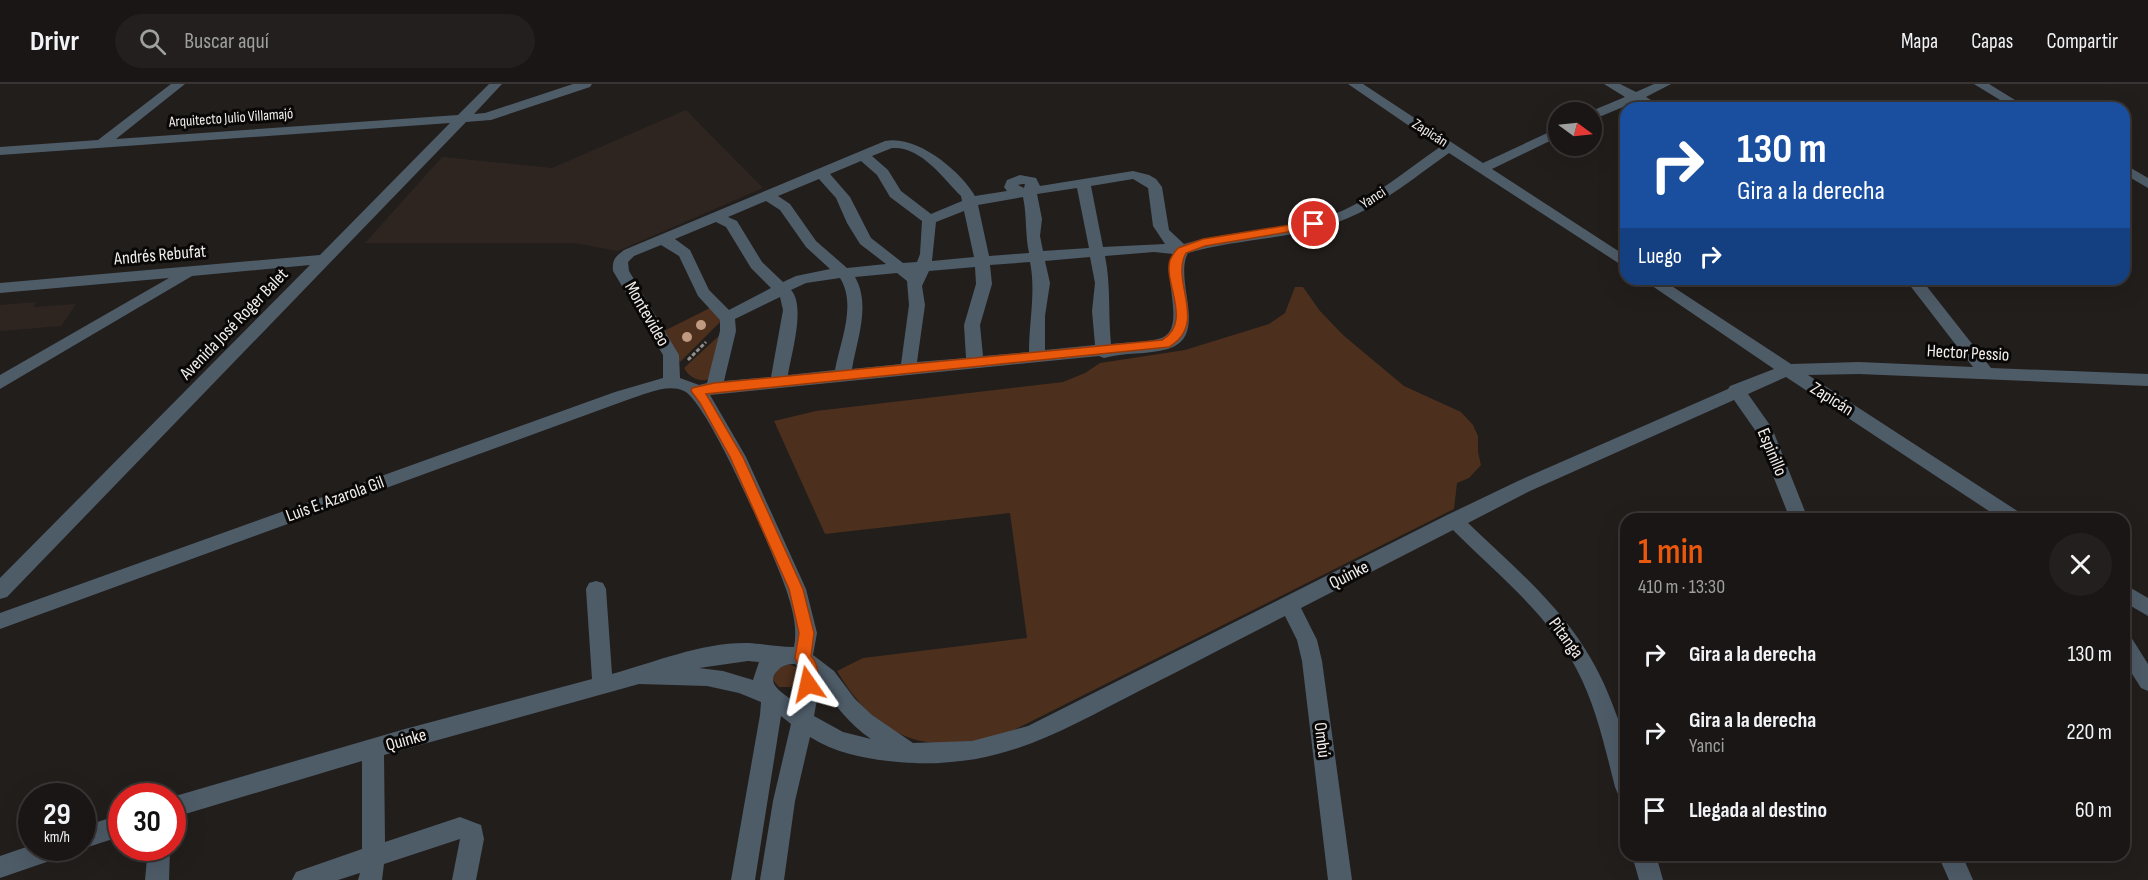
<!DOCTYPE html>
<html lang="es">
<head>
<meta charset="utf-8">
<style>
	body { margin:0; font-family:"Sofia Sans Condensed",sans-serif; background:#231f1e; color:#f1f3f6; height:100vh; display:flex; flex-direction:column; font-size:22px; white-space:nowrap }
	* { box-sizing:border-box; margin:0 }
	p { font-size:20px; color:#9f9fa0 }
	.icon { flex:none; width:33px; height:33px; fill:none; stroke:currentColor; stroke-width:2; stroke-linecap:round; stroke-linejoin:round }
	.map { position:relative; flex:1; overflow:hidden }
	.side { position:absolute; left:1620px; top:429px; width:510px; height:348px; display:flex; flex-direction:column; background:#1a1615; border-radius:18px; box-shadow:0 6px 24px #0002,0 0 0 2px #383534 }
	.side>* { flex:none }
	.guide { position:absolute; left:1620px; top:18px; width:510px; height:183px; border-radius:18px; box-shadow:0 6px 24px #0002,0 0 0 2px #383534; background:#1a4fa0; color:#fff; overflow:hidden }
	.needle { width:39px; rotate:105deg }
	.fabs { position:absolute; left:1548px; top:18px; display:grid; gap:12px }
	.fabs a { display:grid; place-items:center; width:54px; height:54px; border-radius:50%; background:#1a1615; box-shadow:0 6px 24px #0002,0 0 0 2px #383534; font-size:30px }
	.speed { position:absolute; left:18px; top:699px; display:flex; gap:12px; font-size:30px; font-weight:700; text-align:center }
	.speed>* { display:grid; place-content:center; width:78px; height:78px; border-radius:50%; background:#1a1615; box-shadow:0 6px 24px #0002,0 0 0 2px #383534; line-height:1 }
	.speed small { font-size:15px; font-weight:400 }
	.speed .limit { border:9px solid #d22; background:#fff; color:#111 }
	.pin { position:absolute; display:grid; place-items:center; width:51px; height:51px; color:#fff; margin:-26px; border:3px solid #fff; border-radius:50%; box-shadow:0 2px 6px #0007 }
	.me { position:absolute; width:66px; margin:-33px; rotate:349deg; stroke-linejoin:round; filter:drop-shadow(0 0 4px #0008) }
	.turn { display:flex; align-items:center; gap:21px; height:126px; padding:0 18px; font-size:27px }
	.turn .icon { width:78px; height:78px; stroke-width:2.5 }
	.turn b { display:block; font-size:42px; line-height:51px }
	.then { display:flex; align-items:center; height:57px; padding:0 18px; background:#0003; gap:12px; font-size:22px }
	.round { display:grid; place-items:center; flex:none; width:63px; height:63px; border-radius:32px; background:#231f1e }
	.summary { display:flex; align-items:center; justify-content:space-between; height:102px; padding:0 18px }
	h1 { font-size:36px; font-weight:600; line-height:45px; color:#ea580c }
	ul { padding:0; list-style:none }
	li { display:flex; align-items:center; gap:18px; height:78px; padding:0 18px }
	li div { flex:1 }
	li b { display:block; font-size:22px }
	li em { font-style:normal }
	header { display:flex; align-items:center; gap:36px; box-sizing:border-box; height:84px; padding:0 30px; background:#1a1615; border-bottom:2px solid #383534 }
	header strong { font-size:28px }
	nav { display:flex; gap:33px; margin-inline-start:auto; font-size:21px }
	.search { width:420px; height:54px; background:#231f1e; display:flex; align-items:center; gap:15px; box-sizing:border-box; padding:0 21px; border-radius:33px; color:#9f9fa0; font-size:22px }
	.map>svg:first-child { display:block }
</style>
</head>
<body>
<header>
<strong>Drivr</strong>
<div class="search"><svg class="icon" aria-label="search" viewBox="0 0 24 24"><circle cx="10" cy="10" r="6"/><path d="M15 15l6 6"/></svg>Buscar aquí</div>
<nav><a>Mapa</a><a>Capas</a><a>Compartir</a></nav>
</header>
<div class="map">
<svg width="2148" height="796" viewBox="0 0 2148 796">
	<rect width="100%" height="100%" fill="#221e1c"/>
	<g fill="#2e2520">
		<path d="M686,26l77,78 -145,63 -44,-8h-209l77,-86 110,11z"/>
		<path d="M36,218l-3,5 43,-3 -15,22 -61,5v-26z"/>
	</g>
	<g fill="#4c2f1c">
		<path d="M1295,203h8l17,24 23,24 61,51 57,26 12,13 5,11v16l3,13 -12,13 -12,5 -3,26 -444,223c-78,26 -131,10 -173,-61l26,-13 164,-20 -17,-125 -185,21 -51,-113 42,-10 247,-29 22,-9 15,-10 85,-13 84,-26 16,-11z"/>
		<path d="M712,223l9,14 -41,41 -16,-31z"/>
		<path d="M722,249l-13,46c-10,4 -20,-2 -25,-11z"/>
		<path d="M788,580l11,4 1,10 -9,9h-12l-7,-8 5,-10z"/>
	</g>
	<g fill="#c09981">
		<circle cx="701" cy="241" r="5"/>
		<circle cx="687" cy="253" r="5"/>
	</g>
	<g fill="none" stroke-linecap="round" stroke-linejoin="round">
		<path stroke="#928f8e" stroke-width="3" stroke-dasharray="4 2" stroke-linecap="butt" d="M688,276l18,-18"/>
		<g fill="#4e5c68" fill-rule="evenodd">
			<path d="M171,0h14l-69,55 342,-24 31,-31h13l-28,30 11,-1 88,-29h19l-2,3 -99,33 -25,2 -459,475 -7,2v-21l310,-313 -118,11 -192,113v-14l169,-97 -169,15v-10l320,-28 130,-132 -450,32v-8l98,-7z"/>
			<path d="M1348,0h15l120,79 75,-35v9l-66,32 134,87v12l-177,-115c-37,26 -73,57 -117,71 -47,16 -97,15 -144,29 -15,27 22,83 -20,96 -21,6 -44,3 -64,9l-5,-2 -389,39 36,62 60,132 11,44 -4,22 21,16 21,28 17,16 41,28 59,-2 56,-15 419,-211 71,-34 210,-92 2,-3 44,-17 -132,-90h19l130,85 68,-2 114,5 -68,-88h16l70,89 157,6v12l-289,-12 -51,1 214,139 2,5h-23l-215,-142 -38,17 24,34 36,91h-18l-35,-89 -21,-30 -204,91 -62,32c60,57 114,100 144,180 5,14 12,29 14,44 2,16 0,34 0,50l-8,-3 -3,-7c-10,-39 -19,-81 -38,-117 -28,-55 -81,-97 -124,-140l-152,78 16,32 5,21 30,219h-24l-26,-219 -5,-21 -12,-24c-47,24 -95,49 -142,73 -90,46 -148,84 -255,72 -27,-3 -54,-9 -78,-24l-15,64 -11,79h-24l13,-79 18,-77 -10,-8 -26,164h-24l29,-165 1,-13 -22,-9 -32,-7 -68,-2 -255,71 1,87 75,-25 21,8 3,14 -8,41h-24l8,-41 -76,25 -2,16h-24l2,-7 -22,7h-46l4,-8 66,-23v-88l-190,57v-21l233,-68 187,-50 -6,-90 3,-6 7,-2 7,2 3,6 6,85c43,-12 91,-32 136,-31 17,1 29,4 46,4 4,-19 -2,-40 -8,-58 -11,-32 -78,-187 -102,-198 -17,-8 -40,4 -57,9l-627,229v-16l615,-221 48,-14v-23l-50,-84c-1,-11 2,-14 11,-21l261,-109c31,-7 76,30 90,55l32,-5 -3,-4 3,-7 13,-5 16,3 4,8 93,-15 16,4 7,4 6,8 7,43 15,14c44,-13 91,-13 135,-25 45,-12 83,-46 121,-72zM892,64c29,-2 51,30 69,48l1,5 -31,13 -30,-23 -13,-21 -16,-14zM861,77l16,14 13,22 32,24 -2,33 -3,8 -14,1 -32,-25 -21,-41 -20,-23zM819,95l17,19 11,25 13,21 26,20 -39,4 -31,-27 -26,-37 -12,-8zM1133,95l15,9 5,38 12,18 -62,3 -12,-61zM1022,100h3l-1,4 -6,-3zM1077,104l12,60 -46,3 -3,-15 2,-17 -5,-25zM1023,113c4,19 2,37 6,56l-40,3 -11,-51zM766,117l14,9 26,37 24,22 -34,7 -13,6 -21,-20 -25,-41 -9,-4zM964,127l10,46 -42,4 4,-39zM716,138l10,5 25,41 20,20 -42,22 -20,-20 -19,-40 -15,-11zM661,161l18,11 19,40 22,24v11l-13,52 -8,2 -19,-7 -1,-23 -50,-84 -1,-9 6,-6zM1154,168l19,2c-13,22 17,78 -15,85 -15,4 -32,3 -47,5 -3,-31 0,-58 -6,-88zM1090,173l5,26 -3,28 3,34 -50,5v-34l5,-33 -5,-22zM1030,178c6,29 -1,60 -1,90l-46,4 -3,-31 12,-41 -2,-19zM975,183l1,17 -12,41 2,33 -49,4 8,-57 -3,-19 7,-15zM897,189l10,8 2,24 -8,59 -49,5c5,-30 19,-64 3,-92zM840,194c17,27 0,64 -5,92l-47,5c3,-20 18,-69 3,-85l15,-7zM780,213l3,13 -12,67 -47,4 12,-50 -1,-12zM748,577l11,1 -6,18 -30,-9 -24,-3zM795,580l4,4 2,6 -6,28c-9,-7 -32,-18 -17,-32 5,-5 10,-6 17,-6zM820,599c15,22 29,41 51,56l-28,-7 -29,-16z"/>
			<path d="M1604,0h16l16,8 18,-8h17l-25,13 18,11h-16l-13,-6 -43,18v-8h-3l36,-15z"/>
			<path d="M1974,0h15l39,24h-15z"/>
			<path d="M2124,80l24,14v10l-24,-14z"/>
			<path d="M2124,500l24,14v18l-24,-14z"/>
			<path d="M2124,550l7,3 17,27v27l-7,-3 -17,-27z"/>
			<path d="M122,730v22l-40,13 -3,-1h3v-21z"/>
			<path d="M32,761v3h35l-3,8 -64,22v-22z"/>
			<path d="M148,764h22l-1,32h-24z"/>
			<path d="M1632,771h24l7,25h-24z"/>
			<path d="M1938,771h24l11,25h-24z"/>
		</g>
	</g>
	<path fill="#ea580c" stroke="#983908" stroke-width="1.5" d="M1314,137l4,1v5l-113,19 -19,7c-16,29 23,70 -17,94l-463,47 37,63 60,132 11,44 -3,23c9,10 8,21 3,33l-6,2 -6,-2 -2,-5c4,-13 0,-15 -5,-26l4,-25 -10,-44 -59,-132 -30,-54 -9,-12 1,-3 22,-5 448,-43c31,-18 1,-57 8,-80 2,-4 5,-9 8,-12l25,-9z"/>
	<g text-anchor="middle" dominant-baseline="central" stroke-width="6" stroke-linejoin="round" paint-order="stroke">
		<g font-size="15" fill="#f1eeed" stroke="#0a0807">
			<text transform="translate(231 34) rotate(-4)">Arquitecto Julio Villamajó</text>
			<text transform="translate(1430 49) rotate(33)">Zapicán</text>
			<text transform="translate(1373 114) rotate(-33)">Yanci</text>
		</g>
		<g font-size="18" fill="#f1eeed" stroke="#0a0807">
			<text transform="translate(160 171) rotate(-5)">Andrés Rebufat</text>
			<text transform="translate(647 230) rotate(60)">Montevideo</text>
			<text transform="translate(234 240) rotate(-46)">Avenida José Roger Balet</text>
			<text transform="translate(1968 269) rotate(3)">Hector Pessio</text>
			<text transform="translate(1832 315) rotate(32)">Zapicán</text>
			<text transform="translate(1772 368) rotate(67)">Espinillo</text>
			<text transform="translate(335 415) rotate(-20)">Luis E. Azarola Gil</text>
			<text transform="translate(1349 491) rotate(-27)">Quinke</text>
			<text transform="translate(1566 554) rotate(54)">Pitanga</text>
			<text transform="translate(406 656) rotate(-16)">Quinke</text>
			<text transform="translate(1322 656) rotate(83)">Ombú</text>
		</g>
	</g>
</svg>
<div class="fabs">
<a><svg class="needle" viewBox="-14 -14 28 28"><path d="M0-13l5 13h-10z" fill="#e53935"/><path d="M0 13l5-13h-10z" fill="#9f9fa0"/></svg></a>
</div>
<div class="speed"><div>29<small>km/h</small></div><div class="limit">30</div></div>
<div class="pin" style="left:1314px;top:140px;background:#d93025"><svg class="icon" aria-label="arrive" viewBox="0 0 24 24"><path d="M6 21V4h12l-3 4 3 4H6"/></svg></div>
<svg class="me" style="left:808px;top:600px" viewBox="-20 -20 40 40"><path d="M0-17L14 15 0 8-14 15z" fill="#ea580c" stroke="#fff" stroke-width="4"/></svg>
<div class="guide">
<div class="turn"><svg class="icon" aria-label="right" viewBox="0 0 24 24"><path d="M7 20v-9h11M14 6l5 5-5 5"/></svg><div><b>130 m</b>Gira a la derecha</div></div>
<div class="then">Luego<svg class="icon" aria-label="right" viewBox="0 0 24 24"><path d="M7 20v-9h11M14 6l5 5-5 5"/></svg></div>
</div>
<section class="side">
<div class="summary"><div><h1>1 min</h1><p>410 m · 13:30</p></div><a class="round"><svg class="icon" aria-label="close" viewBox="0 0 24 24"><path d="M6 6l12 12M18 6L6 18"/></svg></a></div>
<ul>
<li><svg class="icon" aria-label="right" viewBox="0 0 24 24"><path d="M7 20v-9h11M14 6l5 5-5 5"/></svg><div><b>Gira a la derecha</b></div><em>130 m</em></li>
<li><svg class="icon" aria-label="right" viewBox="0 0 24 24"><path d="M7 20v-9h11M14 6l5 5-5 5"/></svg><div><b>Gira a la derecha</b><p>Yanci</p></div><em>220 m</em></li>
<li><svg class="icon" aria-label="arrive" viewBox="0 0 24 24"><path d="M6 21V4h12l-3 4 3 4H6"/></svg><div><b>Llegada al destino</b></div><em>60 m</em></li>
</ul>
</section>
</div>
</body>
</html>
